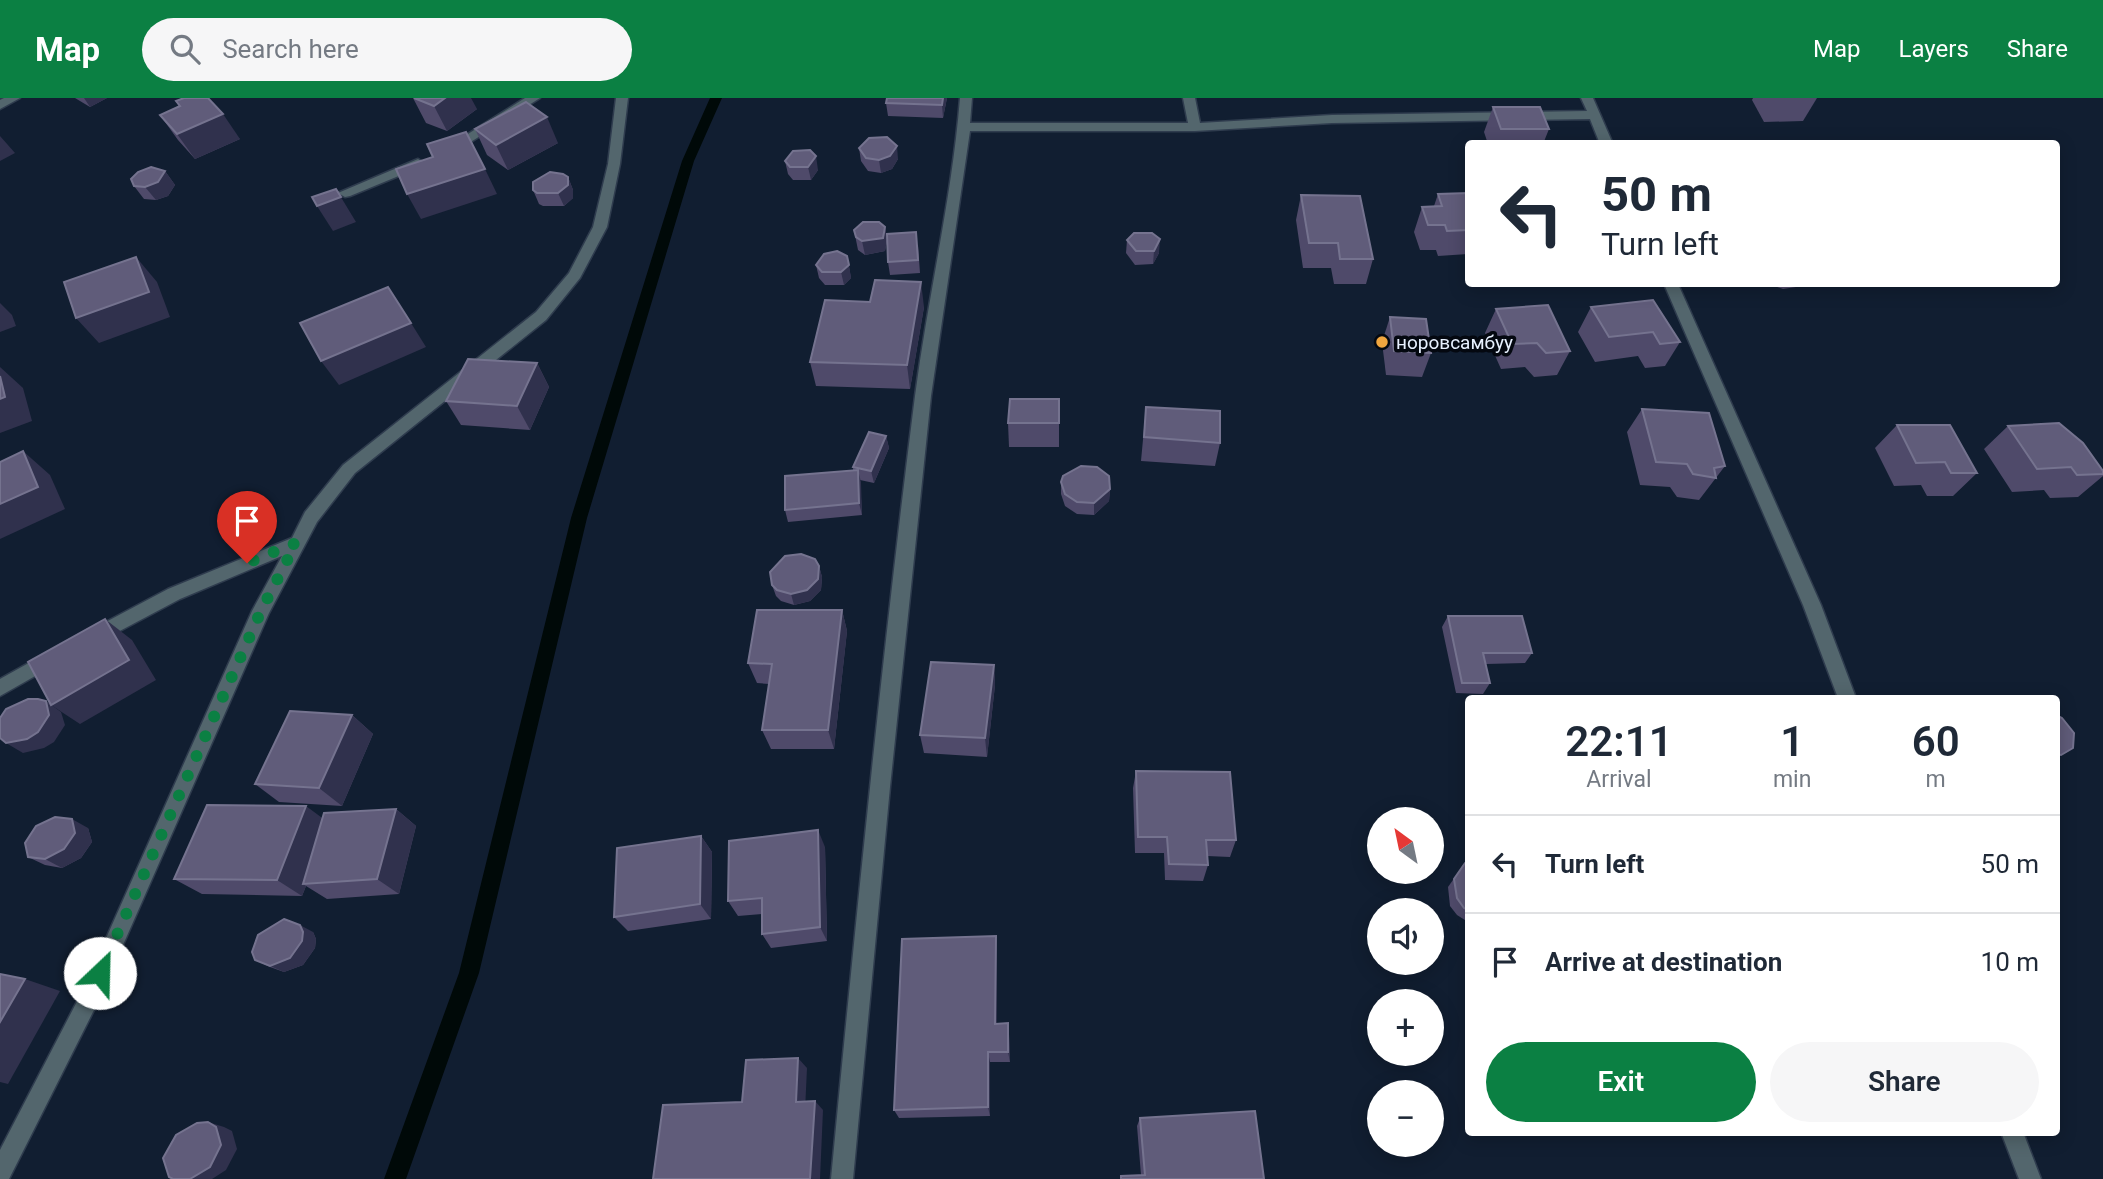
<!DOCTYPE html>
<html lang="en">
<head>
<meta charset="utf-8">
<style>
	body { margin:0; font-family:Roboto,sans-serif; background:#f6f6f7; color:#1f2937; height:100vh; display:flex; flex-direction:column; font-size:26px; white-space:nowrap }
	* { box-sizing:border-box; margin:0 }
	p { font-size:23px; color:#747a83 }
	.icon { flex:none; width:38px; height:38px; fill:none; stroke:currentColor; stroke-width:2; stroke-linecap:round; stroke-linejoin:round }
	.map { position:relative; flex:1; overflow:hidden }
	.drawer { position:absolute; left:1465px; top:597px; width:595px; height:441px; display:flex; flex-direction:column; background:#fff; border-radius:7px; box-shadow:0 4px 18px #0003 }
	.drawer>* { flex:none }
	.banner { position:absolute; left:1465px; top:42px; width:595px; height:147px; border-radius:7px; box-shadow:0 4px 18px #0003; background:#fff; color:#1f2937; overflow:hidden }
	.needle { width:46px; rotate:327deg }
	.buttons { position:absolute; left:1367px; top:709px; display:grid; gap:14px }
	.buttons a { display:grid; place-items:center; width:77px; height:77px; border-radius:50%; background:#fff; box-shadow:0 4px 18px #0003; font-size:35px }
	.pin { position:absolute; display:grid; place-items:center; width:60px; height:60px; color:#fff; margin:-72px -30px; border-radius:50% 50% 50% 0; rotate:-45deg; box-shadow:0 0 7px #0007 }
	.pin .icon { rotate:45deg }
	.me { position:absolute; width:77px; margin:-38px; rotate:24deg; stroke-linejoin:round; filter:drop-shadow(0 0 5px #0008) }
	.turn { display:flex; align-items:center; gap:24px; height:147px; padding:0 21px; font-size:32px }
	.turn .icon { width:91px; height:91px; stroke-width:2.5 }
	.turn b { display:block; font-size:49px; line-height:60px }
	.eta { display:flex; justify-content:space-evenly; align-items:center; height:119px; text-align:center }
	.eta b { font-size:42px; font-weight:600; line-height:49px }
	.action { display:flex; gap:14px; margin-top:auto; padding:14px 21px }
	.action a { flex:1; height:80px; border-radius:42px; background:#0b8043; color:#fff; font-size:28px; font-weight:600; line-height:80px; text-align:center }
	.action a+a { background:#f6f6f7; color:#1f2937 }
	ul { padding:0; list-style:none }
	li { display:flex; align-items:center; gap:21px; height:98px; padding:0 21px; border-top:2px solid #e0e1e3 }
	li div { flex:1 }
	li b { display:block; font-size:26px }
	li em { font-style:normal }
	header { display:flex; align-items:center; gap:42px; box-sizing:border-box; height:98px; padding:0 35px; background:#0b8043; color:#fff }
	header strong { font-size:33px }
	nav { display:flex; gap:38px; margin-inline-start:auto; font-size:24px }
	.search { width:490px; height:63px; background:#f6f6f7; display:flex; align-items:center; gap:18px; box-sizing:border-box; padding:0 24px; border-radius:38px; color:#747a83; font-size:26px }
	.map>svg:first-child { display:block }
</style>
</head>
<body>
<header>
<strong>Map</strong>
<div class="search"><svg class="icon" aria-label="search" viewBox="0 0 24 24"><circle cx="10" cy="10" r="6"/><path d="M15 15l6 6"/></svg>Search here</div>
<nav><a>Map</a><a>Layers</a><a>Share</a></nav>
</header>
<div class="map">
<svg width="2103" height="1081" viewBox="0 0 2103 1081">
	<rect width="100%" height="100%" fill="#111e31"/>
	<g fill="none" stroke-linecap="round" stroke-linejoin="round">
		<path fill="#000908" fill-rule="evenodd" d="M710,0h12l-28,63 -107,357 -108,455 -73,206h-22l75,-206 112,-455 111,-357z"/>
		<g stroke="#2f3c4e" stroke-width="3">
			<g id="minor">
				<path d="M4,0h16l-20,11v-9z"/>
				<path d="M525,0h15l-85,54 -5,1 -6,-4z"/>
				<path d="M616,0h12l-8,66 -13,63 -27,51 -34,42 -191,153 -38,49 -48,91 -172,391 -88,175h-9v-29l83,-160 169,-379 30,-55 -102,43 -81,43h-12l-3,-5 3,-5 81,-43 124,-51 13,-26 38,-47 193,-153 33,-39 24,-46 15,-63z"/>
				<path d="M960,0h12l-2,25h218l-5,-25h12l5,25 132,-8 255,-4 -6,-13h12l20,46h-13l-10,-25 -258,4 -137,8h-225l-39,265 -41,391 -37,392h-22c25,-261 51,-523 84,-783 13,-100 37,-198 45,-298z"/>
				<path d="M418,61l6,4 -1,3 -73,30 -5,1 -7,-4z"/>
				<path d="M1664,186h14l143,321 35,93h-18l-35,-93z"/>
				<path d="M52,552l6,3 3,5 -3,5 -58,33v-17z"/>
				<path d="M2001,1034h22l18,47h-22z"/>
			</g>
		</g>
		<use href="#minor" fill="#53666d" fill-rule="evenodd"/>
	</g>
	<g fill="#4f4a6a">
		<path d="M75,0h32l-17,9z"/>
		<path d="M413,0l64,11 -30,22 -21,-8z"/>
		<path d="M887,0h60l-4,20 -55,-2 -2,-13z"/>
		<path d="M1753,0h64l-14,23 -39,1 -12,-22z"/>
		<path d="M176,3l64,38 -45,20 -17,-19 -18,-25 19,-8z"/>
		<path d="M1493,9l56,22 -6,15h-55l-4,-12z"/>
		<path d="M475,31l83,14 -50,27 -21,-15z"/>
		<path d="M859,50l39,11 -6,10 -11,4 -13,-2 -7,-10z"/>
		<path d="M785,63l33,9 -7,10h-18l-5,-6z"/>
		<path d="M165,73l10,14 -7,11 -12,4 -12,-1 -10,-13z"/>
		<path d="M568,79l5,13v8l-9,8h-21l-4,-2 -6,-14z"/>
		<path d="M1468,95v61l-30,2 -2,-6h-16l-6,-18 8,-25 12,-1 4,-12z"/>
		<path d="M1301,97l72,64 -7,25h-32l-3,-16h-28l-7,-48z"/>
		<path d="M885,129l2,12 31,6 2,28 -30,2 -2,-13 -1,-21 -2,10 -20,4 -7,-5 -4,-20z"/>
		<path d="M1127,142l32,13 -6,11 -18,1 -9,-12z"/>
		<path d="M847,158l4,22 -7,7h-19l-6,-7 -3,-13z"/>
		<path d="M1769,186h30l-3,3 -13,2z"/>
		<path d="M870,204l54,5 -14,82 -94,-3 -6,-24z"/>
		<path d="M1591,209l89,35 -15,24 -20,2 -7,-12 -43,6 -17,-30z"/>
		<path d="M1496,211l74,42 -13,24 -23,2 -9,-10 -24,2 -16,-36z"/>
		<path d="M1390,219l41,36 -9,24 -36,-2 -4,-33z"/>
		<path d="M537,265l12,24 -19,43 -69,-5 -15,-24z"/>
		<path d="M1059,301v48h-50l-1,-24z"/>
		<path d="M1146,309l74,36 -5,23 -74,-5z"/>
		<path d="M1642,311l83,57 -26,34 -22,-3 -7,-10 -30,-2 -13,-53z"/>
		<path d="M1897,327l80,48 -24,23h-26l-6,-11 -27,1 -19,-38z"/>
		<path d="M2008,328l95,45v5l-25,21 -28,1 -6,-8 -32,2 -28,-43z"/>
		<path d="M886,338l3,12 -15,35 -14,-3 2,35 -74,7 -3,-12 68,-40v-3z"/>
		<path d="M1061,384l49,7 -1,12 -15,14 -17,-1 -12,-8 -4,-12z"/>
		<path d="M819,468l3,11 -1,13 -11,11 -16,4 -13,-4 -5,-5 -4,-11z"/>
		<path d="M842,512l5,21 -13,118h-63l-9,-19 7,-46 -12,-1 -9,-20z"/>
		<path d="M1448,518l84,37 -7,10 -39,1 4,19 -7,11 -27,-1 -14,-66z"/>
		<path d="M994,567l1,20 -8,72 -63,-4 -4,-18z"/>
		<path d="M352,617l21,19 -31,72 -63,-4 -24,-18z"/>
		<path d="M1136,673l100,69 -6,17 -23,-1 1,9 -5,16 -38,-1 -1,-27h-29l-2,-65z"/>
		<path d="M396,711l20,17 -17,68 -72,5 -21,-13 -4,10 -100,-2 -28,-15 148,-61z"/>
		<path d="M88,730l4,14 -11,16 -19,10 -17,-3 -17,-8z"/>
		<path d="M701,738l11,16 -1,67 -83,12 -14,-14z"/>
		<path d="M825,749l2,94 -56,7 -9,-14v-20l-24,2 -10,-15z"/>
		<path d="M1468,764v60l-11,-7 -7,-9 -2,-19 17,-24z"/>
		<path d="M313,834l3,7 -1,9 -12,17 -19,7 -14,-5 -15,-7z"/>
		<path d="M997,852v74l11,-1 1,11 1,28h-20v54l-91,2 -5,-8z"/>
		<path d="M1140,1020l124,61h-144l1,-3 20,-1 -4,-49z"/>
	</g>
	<g fill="#30314d">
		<path d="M84,0h23l-17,9z"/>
		<path d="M445,0h26l6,11 -30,22 -13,-25z"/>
		<path d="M943,0h4l-4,20 -1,-13z"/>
		<path d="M223,16l17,25 -45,20 -18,-25z"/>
		<path d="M547,19l11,26 -50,27 -12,-25z"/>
		<path d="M0,38l15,17 -15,8z"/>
		<path d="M897,48l1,13 -6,10 -11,4 -2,-13z"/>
		<path d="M816,58l2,14 -7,10 -3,-13z"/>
		<path d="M485,71l12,25 -76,25 -14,-25z"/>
		<path d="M165,73l10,14 -7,11 -12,4 -11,-13z"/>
		<path d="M568,79l5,13v8l-9,8 -6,-13z"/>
		<path d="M336,91l20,33 -23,9 -16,-25z"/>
		<path d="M885,129l2,13 -2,11 -20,4 -3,-14z"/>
		<path d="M1160,141l-1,14 -6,11 1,-13z"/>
		<path d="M136,159l21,25 13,35 -71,26 -23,-25z"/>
		<path d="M849,167l2,13 -7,7 -3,-13z"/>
		<path d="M921,184l3,25 -14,82 -3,-24z"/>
		<path d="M0,205l12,12 4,11 -16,6z"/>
		<path d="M411,225l15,24 -87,38 -18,-24z"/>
		<path d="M537,265l12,24 -19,43 -13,-24z"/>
		<path d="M0,269l23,21 9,33 -32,12z"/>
		<path d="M886,338l3,12 -15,35 -3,-12z"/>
		<path d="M23,353l27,24 15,34 -65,30v-35z"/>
		<path d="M858,372l3,12 1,33 -3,-12z"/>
		<path d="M1110,391l-1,12 -15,14v-12z"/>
		<path d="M819,468l3,11 -1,13 -11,11 -16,4 -3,-11z"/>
		<path d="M842,512l5,21 -13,118 -6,-19z"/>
		<path d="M105,521l27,21 24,40 -76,44 -29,-19z"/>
		<path d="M994,567l1,20 -8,72 -2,-19z"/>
		<path d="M46,603l15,11 4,13 -11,17 -10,6 -21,5 -17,-10z"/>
		<path d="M352,617l21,19 -31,72 -23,-18z"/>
		<path d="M306,708l23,17 -26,61 3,2 -4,10 -25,-16z"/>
		<path d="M396,711l20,17 -17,68 -22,-15z"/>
		<path d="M72,721l16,9 4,14 -11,16 -19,10 -17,-9z"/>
		<path d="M818,732l7,17 2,94 -7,-14z"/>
		<path d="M701,738l11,16 -1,67 -11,-15z"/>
		<path d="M300,827l13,7 3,7 -1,9 -12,17 -19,7 -14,-6z"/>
		<path d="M996,838l1,14v85l-2,-11z"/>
		<path d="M25,881l35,12 -52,93 -8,-2v-60z"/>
		<path d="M1008,925l1,11 1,28 -2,-10z"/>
		<path d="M988,954l2,10v54l-2,-9z"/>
		<path d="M798,960l9,10 -2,43 -9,-9z"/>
		<path d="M815,1003l8,9 -3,69h-10z"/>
		<path d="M208,1024l16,5 8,4 5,18 -11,21 -14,9h-22z"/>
	</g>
	<g fill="#605c7a" stroke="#75738f" stroke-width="2">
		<path d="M184,0h24l15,16 -46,20 -17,-19 20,-9 -4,-5z"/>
		<path d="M414,0h31l-11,8z"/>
		<path d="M887,0h56l-1,7 -56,-2z"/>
		<path d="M526,4l21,15 -51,28 -21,-16z"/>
		<path d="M1493,9h47l9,22h-48z"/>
		<path d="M466,34l19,37 -78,25 -11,-25 37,-12 -6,-13z"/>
		<path d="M887,39l10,9 -7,10 -11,4 -13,-2 -7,-10 10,-10z"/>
		<path d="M810,52l6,6 -8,11h-18l-5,-6 8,-10z"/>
		<path d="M151,69l14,4 -7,11 -13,5 -11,-1 -3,-7 7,-7z"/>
		<path d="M550,74l13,2 5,3v8l-10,8h-21l-4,-3v-8z"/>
		<path d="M336,91l5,8 -24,9 -5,-9z"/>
		<path d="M1468,95v37l-21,1 -2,-6h-17l-6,-18 20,-1 -4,-12z"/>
		<path d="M1301,97l59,1 13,63h-33l-2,-16h-29z"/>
		<path d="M863,124h16l6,5 -2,11 -21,3 -6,-4 -2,-7z"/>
		<path d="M916,134l2,28 -30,2 -1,-28z"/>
		<path d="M1134,135h18l8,6 -6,12h-18l-9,-11z"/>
		<path d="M837,153l10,5 2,9 -8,7h-19l-6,-7 8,-11z"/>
		<path d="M136,159l13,35 -73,26 -12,-36z"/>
		<path d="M875,182l46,2 -14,83 -97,-3 15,-62 45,2z"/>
		<path d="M388,189l23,36 -90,38 -21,-38z"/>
		<path d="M1653,202l27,42 -20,2 -7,-12 -44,5 -18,-30z"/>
		<path d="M1548,207l22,46 -24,2 -9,-10 -25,1 -16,-35z"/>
		<path d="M1390,219l36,2 5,34 -37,-2z"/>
		<path d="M468,261l69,4 -20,43 -71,-5z"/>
		<path d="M0,278l5,21 -5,2z"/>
		<path d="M1010,301h49v24h-51z"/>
		<path d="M1146,309l74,4v32l-76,-6z"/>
		<path d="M1642,311l67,4 16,53 -11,2 2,10 -23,-4 -6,-10 -31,-2z"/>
		<path d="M2059,325l24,20 20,28v3l-26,1 -6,-8 -34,2 -29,-43z"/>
		<path d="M1897,327h53l27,48h-26l-6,-11 -29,1z"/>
		<path d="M869,334l17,4 -15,35 -18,-4z"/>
		<path d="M23,353l15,36 -38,17v-42z"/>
		<path d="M1081,368l16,1 12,9 1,13 -16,14 -17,-1 -12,-8 -4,-12 2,-6z"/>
		<path d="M858,372l1,33 -74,7v-34z"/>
		<path d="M801,456l14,5 4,7 -1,13 -11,11 -16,4 -14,-4 -5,-5 -2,-13 15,-16z"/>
		<path d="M757,512h85l-14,120h-66l10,-66 -24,-1z"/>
		<path d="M1448,518h74l10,37h-49l7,30h-28z"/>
		<path d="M105,521l24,41 -78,45 -23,-43z"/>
		<path d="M931,564l63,3 -9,73 -65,-3z"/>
		<path d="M28,601h10l8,2 3,14 -11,17 -11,7 -21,4 -6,-5v-20l6,-9z"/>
		<path d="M290,613l62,4 -33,73 -64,-4z"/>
		<path d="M2056,617l6,3 12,15 -1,15 -12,7 -5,-1z"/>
		<path d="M1136,673l94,1 6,68h-30l2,25 -39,-1 -2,-27h-29z"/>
		<path d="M207,707l99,1 -29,74 -103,-1z"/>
		<path d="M396,711l-19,70 -74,5 21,-71z"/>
		<path d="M55,719l17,2 3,14 -11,16 -19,10 -17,-2 -3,-14 11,-17z"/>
		<path d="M818,732l2,97 -58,7v-36l-34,3 1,-60z"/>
		<path d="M701,738l-1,68 -86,13 3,-69z"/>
		<path d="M1468,764v48l-4,-2 -7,-10 -3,-19 11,-16z"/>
		<path d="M284,821l16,6 3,7 -1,9 -12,17 -20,8 -15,-6 -3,-8 6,-17z"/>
		<path d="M996,838l-1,88 13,-1v29h-20v55l-94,3 8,-171z"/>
		<path d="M0,876l25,5 -25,43z"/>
		<path d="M798,960l-2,44 19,-1 -5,78h-157l10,-74 79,-3 4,-42z"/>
		<path d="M1255,1013l9,68h-143v-3l24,-1 -5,-57z"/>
		<path d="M208,1024l8,5 5,18 -11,22 -20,12h-17l-4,-2 -6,-19 13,-23 21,-12z"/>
	</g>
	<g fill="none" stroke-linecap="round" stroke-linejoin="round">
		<path stroke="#0b8043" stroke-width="12" stroke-dasharray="0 21.6" d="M100,875l161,-362 35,-68 -49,20"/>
	</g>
	<circle fill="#f1a63f" stroke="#040810" stroke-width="2.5" cx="1382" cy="244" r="7"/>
	<g text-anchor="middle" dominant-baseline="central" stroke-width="7" stroke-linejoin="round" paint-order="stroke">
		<g font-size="19" fill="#e8f1ff" stroke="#040810" text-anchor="start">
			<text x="1396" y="244">норовсамбуу</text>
		</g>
	</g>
</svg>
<div class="buttons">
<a><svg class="needle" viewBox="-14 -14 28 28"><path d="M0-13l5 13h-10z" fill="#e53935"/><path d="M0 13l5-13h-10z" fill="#747a83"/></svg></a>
<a><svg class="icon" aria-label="sound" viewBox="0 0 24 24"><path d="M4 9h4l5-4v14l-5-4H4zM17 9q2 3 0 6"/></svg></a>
<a>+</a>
<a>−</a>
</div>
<div class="pin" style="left:247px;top:465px;background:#d93025"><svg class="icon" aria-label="arrive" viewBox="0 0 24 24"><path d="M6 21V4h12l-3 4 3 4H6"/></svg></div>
<svg class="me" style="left:100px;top:875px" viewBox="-20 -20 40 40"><circle r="19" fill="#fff"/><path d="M0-13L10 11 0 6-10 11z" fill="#0b8043"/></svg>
<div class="banner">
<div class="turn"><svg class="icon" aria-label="left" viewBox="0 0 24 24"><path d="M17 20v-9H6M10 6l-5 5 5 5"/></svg><div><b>50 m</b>Turn left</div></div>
</div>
<section class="drawer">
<div class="eta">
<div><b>22:11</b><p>Arrival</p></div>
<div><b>1</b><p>min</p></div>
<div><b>60</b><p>m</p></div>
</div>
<ul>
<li><svg class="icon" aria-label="left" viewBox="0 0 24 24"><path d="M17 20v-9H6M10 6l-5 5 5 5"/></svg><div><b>Turn left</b></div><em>50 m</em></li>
<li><svg class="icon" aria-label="arrive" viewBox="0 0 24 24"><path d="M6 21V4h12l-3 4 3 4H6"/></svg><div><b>Arrive at destination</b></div><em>10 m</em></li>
</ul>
<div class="action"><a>Exit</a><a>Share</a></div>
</section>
</div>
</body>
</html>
